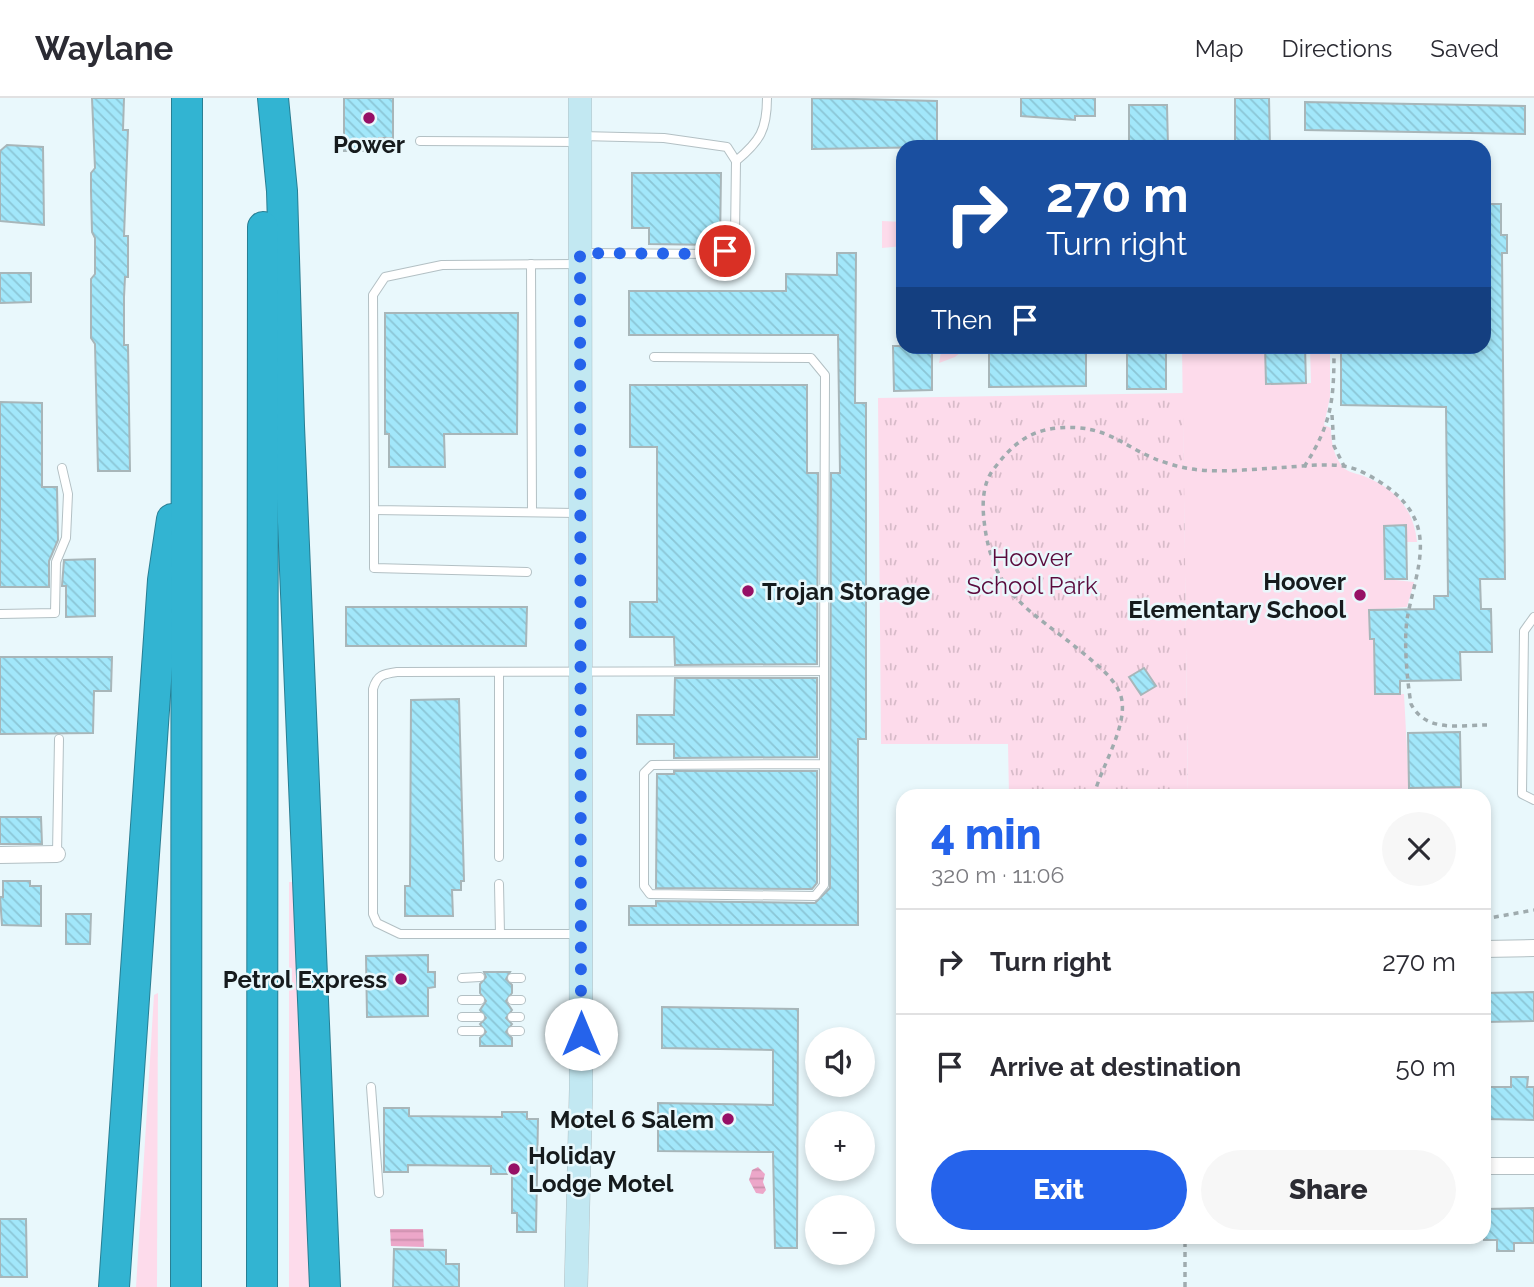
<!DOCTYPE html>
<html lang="en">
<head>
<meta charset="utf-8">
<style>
	body { margin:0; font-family:Raleway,sans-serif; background:#f7f7f7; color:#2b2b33; height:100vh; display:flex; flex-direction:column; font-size:26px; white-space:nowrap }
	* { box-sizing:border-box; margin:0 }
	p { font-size:23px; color:#7c7c81 }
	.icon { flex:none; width:38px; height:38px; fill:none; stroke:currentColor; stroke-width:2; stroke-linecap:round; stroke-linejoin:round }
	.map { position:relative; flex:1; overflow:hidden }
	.side { position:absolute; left:896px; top:691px; width:595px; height:455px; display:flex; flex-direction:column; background:#fff; border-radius:21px; box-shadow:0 4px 10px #0003 }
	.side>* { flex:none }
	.hud { position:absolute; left:896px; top:42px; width:595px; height:214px; border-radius:21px; box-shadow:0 4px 10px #0003; background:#1a4fa0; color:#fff; overflow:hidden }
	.tools { position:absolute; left:805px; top:929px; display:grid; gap:14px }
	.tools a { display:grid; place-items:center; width:70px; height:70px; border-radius:50%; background:#fff; box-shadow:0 4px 10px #0003; font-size:35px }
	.pin { position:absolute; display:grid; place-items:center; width:60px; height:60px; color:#fff; margin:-30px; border:4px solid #fff; border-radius:50%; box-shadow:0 2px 7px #0007 }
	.me { position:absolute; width:77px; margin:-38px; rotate:0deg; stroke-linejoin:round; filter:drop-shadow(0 0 5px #0008) }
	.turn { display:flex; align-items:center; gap:24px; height:147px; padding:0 35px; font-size:32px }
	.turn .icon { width:91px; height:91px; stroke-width:2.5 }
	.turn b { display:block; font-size:49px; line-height:60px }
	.then { display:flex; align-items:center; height:66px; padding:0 35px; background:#0003; gap:14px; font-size:26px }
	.round { display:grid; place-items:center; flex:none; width:74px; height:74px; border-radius:37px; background:#f7f7f7 }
	.summary { display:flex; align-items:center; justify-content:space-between; height:119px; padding:0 35px }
	h1 { font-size:42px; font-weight:800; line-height:52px; color:#2563eb }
	.button { display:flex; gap:14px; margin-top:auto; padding:14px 35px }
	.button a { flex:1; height:80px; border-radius:42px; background:#2563eb; color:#fff; font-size:28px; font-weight:800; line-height:80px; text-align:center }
	.button a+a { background:#f7f7f7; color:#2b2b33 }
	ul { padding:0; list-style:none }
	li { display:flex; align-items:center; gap:21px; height:105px; padding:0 35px; border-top:2px solid #e1e1e2 }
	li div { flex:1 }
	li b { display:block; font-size:26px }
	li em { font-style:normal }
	header { display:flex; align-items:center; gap:42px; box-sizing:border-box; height:98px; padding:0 35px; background:#fff; border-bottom:2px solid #e1e1e2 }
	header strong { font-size:33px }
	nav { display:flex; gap:38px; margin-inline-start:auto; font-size:24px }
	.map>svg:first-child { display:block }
</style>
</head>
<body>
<header>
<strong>Waylane</strong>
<nav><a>Map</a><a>Directions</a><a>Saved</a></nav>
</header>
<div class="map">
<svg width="1534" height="1189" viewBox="0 0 1534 1189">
	<defs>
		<pattern id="park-tufts" width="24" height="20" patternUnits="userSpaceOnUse" patternTransform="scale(1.75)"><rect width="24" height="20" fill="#fddbeb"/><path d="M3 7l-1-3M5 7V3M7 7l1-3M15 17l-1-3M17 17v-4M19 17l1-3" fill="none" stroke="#d8bbc9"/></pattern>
		<pattern id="water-rules" width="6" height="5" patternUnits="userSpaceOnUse" patternTransform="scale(1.75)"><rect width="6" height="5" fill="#eca7c9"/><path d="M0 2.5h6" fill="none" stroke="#ca8fac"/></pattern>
		<pattern id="building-back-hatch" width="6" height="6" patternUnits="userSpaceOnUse" patternTransform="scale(1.75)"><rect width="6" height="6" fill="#a2e7fa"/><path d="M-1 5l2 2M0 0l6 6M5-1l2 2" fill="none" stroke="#8bc6d6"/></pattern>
	</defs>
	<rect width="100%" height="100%" fill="#e9f8fc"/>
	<g fill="#fddbeb">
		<path d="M882,123l21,1v24l-21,2z"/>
		<path d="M942,249v-1l25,1 -12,10 -16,6z"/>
		<path d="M1182,249h83l1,37 45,-1 -1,-36h20v50l-6,28 7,3c0,14 3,31 14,41 5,4 15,5 21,8 30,12 48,33 51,65h-11v-17l-22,1 1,53 29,3 -7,25 -38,3 1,29h25l5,26h-26l1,29h29l5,94 52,-1v9h-273z"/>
		<path d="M289,784h7l16,405h-23z"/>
		<path d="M158,895l-1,294h-21l18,-292z"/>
	</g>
	<path fill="url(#park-tufts)" d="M1183,295l5,403h-179l-1,-52h-127l-3,-346z"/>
	<g fill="url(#water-rules)">
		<path d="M758,1069l7,7 -2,8 3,8 -3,4 -7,-1 -7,-13 3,-10z"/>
		<path d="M390,1131h33l1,18 -33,-1z"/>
	</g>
	<g fill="url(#building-back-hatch)" stroke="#a8b6b9" stroke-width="2">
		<path d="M92,0h32l-1,32h5l-4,106h4v41h-3l-1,20v48h4l2,126h-32l-3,-127 -4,-6v-59l4,-5v-36l-3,-6 -1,-41v-18l4,-5z"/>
		<path d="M344,0h49v40h-14v13h-35z"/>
		<path d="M812,0l125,3v46l-125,2z"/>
		<path d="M1021,0h74v18h-20v4l-54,-4z"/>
		<path d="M1235,0h34l1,49h-35z"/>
		<path d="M1305,4l220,4v28l-220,-4z"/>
		<path d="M1129,7h38l1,42h-39z"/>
		<path d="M7,47l36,2 1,78 -44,-4v-70z"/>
		<path d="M632,75h89l-1,72 -71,-1v-16h-17z"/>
		<path d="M1484,106h17v31h6v18h-5l3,326h-25l1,30h10l1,43h-32l1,28 -61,1v13h-25l-1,-55h-4l-1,-29 65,-1v-13h14l-2,-189 -105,-2v-54l29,-5h114z"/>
		<path d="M837,155h19l-1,150h11v336h-8v186h-229v-19h27v-5l159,2 15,-15 1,-415h9l-2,-138h-209v-44h157v-17l51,1z"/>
		<path d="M0,175h31v29l-31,1z"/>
		<path d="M385,215h133l-1,121h-73l1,33h-56v-33h-4z"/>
		<path d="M893,248h39v44l-38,1z"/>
		<rect x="1127" y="248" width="39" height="43"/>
		<path d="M1265,248h40l1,37 -40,1z"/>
		<path d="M1056,249h30v39l-97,1v-39z"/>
		<path d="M630,287h177v88h11l-1,191 -142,1 -1,-28h-44v-35h27v-155h-27z"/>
		<path d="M0,304l42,1v84h15l1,53 -9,21v26h-49z"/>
		<path d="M1406,427l1,54h-22l-1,-53z"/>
		<path d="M95,461v57l-29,1v-31h-4l2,-26z"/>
		<path d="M346,509h181l-1,39h-180z"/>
		<path d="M0,559h112l-1,34h-17l-1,42 -93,1z"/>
		<path d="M1144,570l12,18 -15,9 -12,-18z"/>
		<path d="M675,580h142v79l-143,1v-14h-37v-29h37z"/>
		<path d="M459,601l5,182h-3v9h-9l1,26h-48v-30h5l1,-186z"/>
		<path d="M1460,634l1,55 -52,1 -1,-55z"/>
		<path d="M674,673h143v112l-5,6 -156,-1 1,-114h17z"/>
		<path d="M0,719h41l1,27h-42z"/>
		<path d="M3,783h27v5h11v40l-39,-1 -2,-28h3z"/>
		<path d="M66,816h25l-1,30h-24z"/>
		<path d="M428,857v17h7v15l-7,1v28l-61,1 -1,-61z"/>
		<path d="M484,874h26l-4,7 6,6v8l-6,8 6,9 -6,8 6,6 -6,8 6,6v8h-32v-8l6,-6 -6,-8 6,-6 -6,-8 6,-9 -6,-8v-9l6,-7z"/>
		<path d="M1534,894v29l-50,1v-29z"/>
		<path d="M662,909l136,2 -1,239h-22l-2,-96 -115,-1v-48l115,2v-55l-111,-2z"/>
		<path d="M1511,979h17l-1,10h7v33l-49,-1v-32h26z"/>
		<path d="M384,1010h25v8l93,1v-5h25v7h11l-2,113h-19v-19h-5v-39h-21v-8l-83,-1v7h-24z"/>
		<path d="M1534,1110v35h-20v8h-17v-11h-13v-31z"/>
		<path d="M0,1121h26l1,58h-27z"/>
		<path d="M394,1151l52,1v14h13v23h-66z"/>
	</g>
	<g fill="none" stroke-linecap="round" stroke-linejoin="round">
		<g stroke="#b3c0c4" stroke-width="10">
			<g id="lane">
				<path d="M581,38l83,2 63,9 9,14 -1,75 -10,15 -8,3 -134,-1"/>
				<path d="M420,43l157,1"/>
				<path d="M736,63c24,-20 31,-31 31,-63"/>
				<path d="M531,166l1,248"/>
				<path d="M374,412v58l153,4"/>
				<path d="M577,415l-203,-3 -1,-215 12,-18 57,-12 136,-1"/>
				<path d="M0,516l55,-1 1,-51 10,-24 2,-44 -6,-26"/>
				<path d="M1534,519l-10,14 -2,163 12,6"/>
				<path d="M824,573v214l-9,11 -165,-2 -6,-8v-113l8,-8 172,-1"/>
				<path d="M499,574v185"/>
				<path d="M57,756l2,-115"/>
				<path d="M499,786l1,50"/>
				<path d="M578,836h-178l-23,-11 -4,-9v-225c4,-14 10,-15 24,-17l427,-1 1,-296 -14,-17 -157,-1"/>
				<path d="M462,880l18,-1"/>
				<path d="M512,880h9"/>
				<path d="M462,902h18"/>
				<path d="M512,902h9"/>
				<path d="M462,919h18"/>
				<path d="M512,919h8"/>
				<path d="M462,933h18"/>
				<path d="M512,933h8"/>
				<path d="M371,989l8,106"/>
			</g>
		</g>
		<g stroke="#b3c0c4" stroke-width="18">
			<g id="street">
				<path d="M0,757l57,-1"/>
				<path d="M1484,851l50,-1"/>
				<path d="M1484,1068h50"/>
			</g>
		</g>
		<g stroke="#b3c0c4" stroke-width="24">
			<path id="secondary" d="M576,1189l5,-198 -1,-991"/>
		</g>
		<g stroke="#287e93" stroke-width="32">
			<g id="highway">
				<path d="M273,0l9,93 7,235 36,861"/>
				<path d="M114,1189l49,-707 9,-61"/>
				<path d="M186,1189l1,-1189"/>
				<path d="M262,1189l1,-1060"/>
			</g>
		</g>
		<g stroke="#9fabae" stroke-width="3.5" stroke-dasharray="5 5" stroke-linecap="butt">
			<path d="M1332,317l2,31 10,20"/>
			<path d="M1304,369c29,-45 30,-69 30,-121"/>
			<path d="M1094,698c6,-29 39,-76 25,-105 -8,-16 -23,-27 -36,-38 -53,-44 -91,-57 -99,-133 -2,-17 -1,-37 9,-50 17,-23 34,-39 64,-42 55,-5 67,23 113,36 33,11 70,6 105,4 22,-1 46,-5 68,-2 16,2 35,14 47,23 47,37 28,76 18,125 -5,23 -1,66 3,90 15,29 48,21 76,21"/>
			<path d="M1484,821l50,-9"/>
			<path d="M1185,1189v-50"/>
		</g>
		<use href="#lane" stroke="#fff" stroke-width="8"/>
		<use href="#street" stroke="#fff" stroke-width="16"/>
		<use href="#secondary" stroke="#c2e8f2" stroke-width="23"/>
		<use href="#highway" stroke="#32b4d2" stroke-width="30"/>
	</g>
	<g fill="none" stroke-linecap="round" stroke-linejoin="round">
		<path stroke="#2563eb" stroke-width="12" stroke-dasharray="0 21.6" d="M581,936l-1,-781 137,1 8,-3"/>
	</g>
	<g fill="#961066" stroke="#e9f8fc" stroke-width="2.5">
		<circle cx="369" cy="20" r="7"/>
		<circle cx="748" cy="493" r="7"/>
		<circle cx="1360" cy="497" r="7"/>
		<circle cx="401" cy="881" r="7"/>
		<circle cx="728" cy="1021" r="7"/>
		<circle cx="514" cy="1071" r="7"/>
	</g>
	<g text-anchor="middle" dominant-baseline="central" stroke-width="5" stroke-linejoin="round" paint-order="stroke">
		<g font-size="24" font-weight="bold" fill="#161b1d" stroke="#e9f8fc" text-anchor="end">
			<text x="369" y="46" text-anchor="middle">Power</text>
			<text x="1346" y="483">Hoover<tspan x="1346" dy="28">Elementary School</tspan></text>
			<text x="762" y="493" text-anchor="start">Trojan Storage</text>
			<text x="387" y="881">Petrol Express</text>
			<text x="714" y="1021">Motel 6 Salem</text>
			<text x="528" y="1057" text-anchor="start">Holiday<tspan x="528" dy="28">Lodge Motel</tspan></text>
		</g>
		<g font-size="24" fill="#5b0b3d" stroke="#e9f8fc">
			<text x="1032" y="459">Hoover<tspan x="1032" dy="28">School Park</tspan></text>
		</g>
	</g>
</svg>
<div class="tools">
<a><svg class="icon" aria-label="sound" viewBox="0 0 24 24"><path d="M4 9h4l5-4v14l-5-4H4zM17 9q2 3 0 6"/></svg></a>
<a>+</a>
<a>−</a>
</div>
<div class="pin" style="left:725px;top:153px;background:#d93025"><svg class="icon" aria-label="arrive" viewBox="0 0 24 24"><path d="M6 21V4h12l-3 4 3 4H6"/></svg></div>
<svg class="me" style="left:581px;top:936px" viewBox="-20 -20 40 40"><circle r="19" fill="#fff"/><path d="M0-13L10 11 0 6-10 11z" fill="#2563eb"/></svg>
<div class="hud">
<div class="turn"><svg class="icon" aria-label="right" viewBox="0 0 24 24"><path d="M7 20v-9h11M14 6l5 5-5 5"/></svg><div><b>270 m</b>Turn right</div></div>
<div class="then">Then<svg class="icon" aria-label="arrive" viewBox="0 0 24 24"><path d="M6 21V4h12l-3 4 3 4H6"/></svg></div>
</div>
<section class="side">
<div class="summary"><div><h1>4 min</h1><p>320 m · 11:06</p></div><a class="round"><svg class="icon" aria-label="close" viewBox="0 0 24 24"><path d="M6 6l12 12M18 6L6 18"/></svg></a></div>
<ul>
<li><svg class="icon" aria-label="right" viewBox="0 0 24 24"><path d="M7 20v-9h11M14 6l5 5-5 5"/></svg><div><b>Turn right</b></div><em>270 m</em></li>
<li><svg class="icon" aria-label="arrive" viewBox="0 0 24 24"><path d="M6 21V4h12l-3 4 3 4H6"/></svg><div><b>Arrive at destination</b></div><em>50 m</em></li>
</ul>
<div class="button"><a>Exit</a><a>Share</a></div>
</section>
</div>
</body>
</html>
